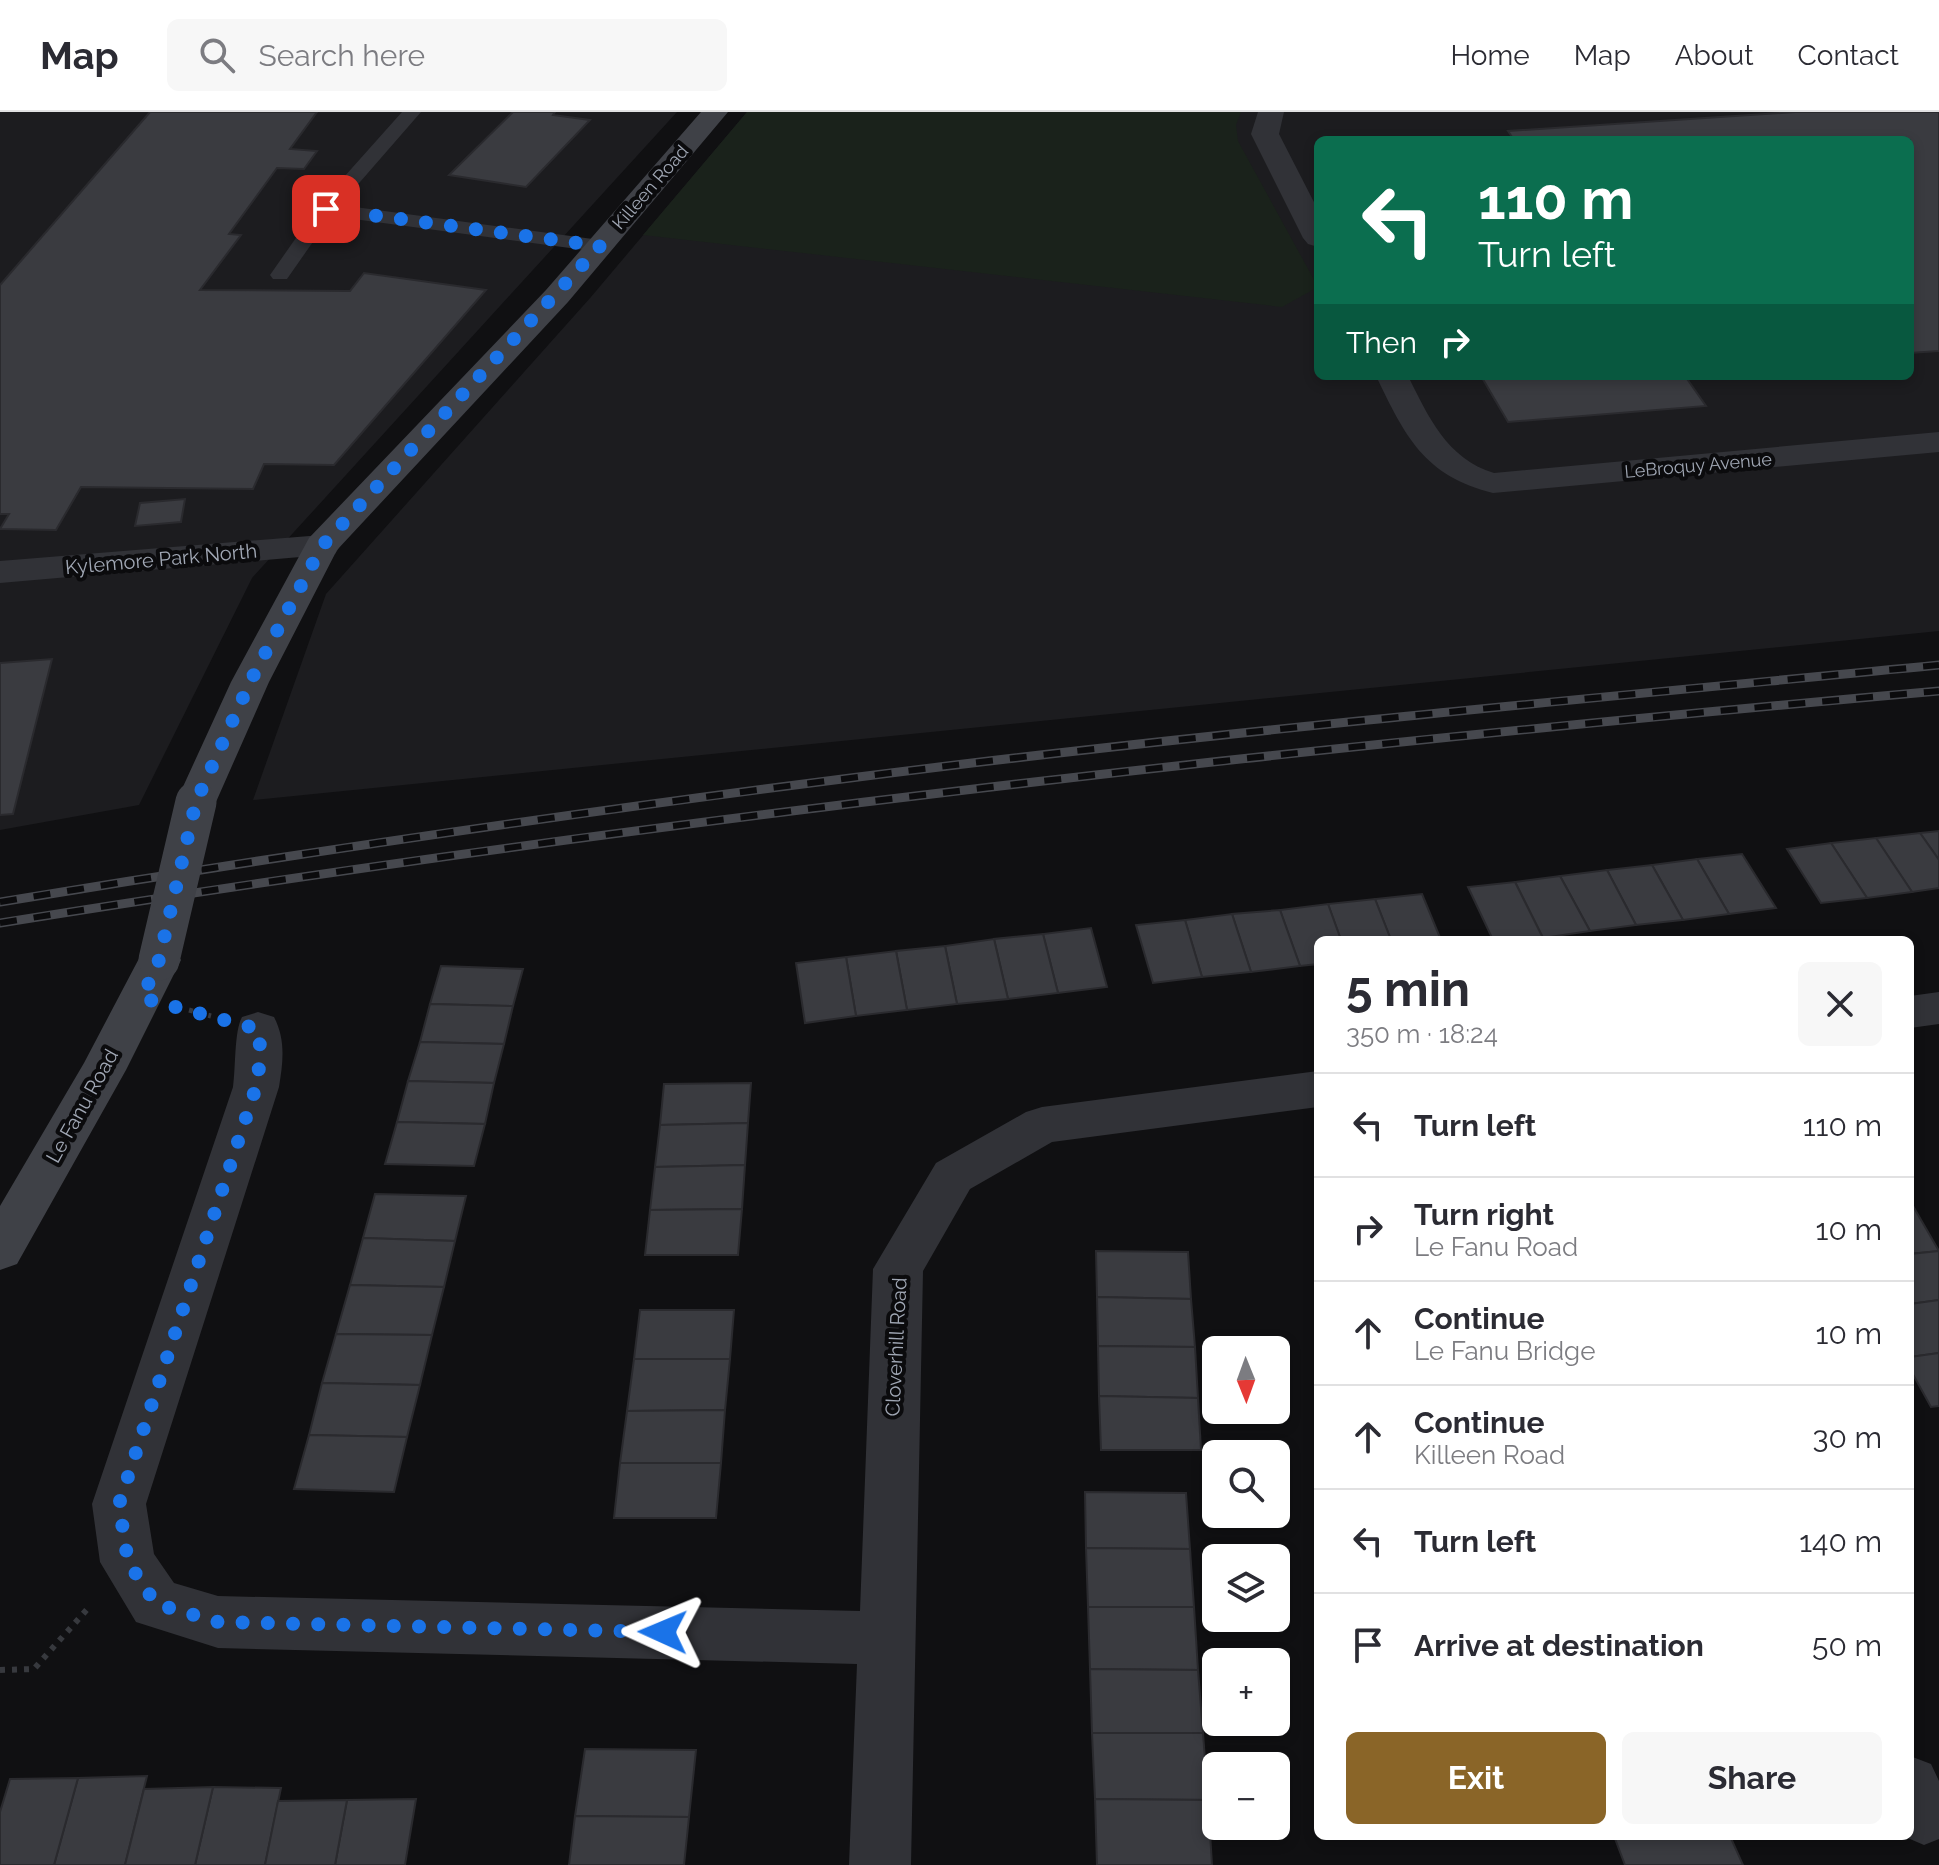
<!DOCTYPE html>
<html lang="en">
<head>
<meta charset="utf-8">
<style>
	body { margin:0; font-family:Raleway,sans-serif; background:#f7f7f7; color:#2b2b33; height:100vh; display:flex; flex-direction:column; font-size:30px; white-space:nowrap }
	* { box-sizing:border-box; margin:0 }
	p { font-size:26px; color:#7c7c81 }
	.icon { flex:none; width:44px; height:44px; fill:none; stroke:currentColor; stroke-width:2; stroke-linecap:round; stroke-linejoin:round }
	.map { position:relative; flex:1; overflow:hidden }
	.details { position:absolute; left:1314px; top:824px; width:600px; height:904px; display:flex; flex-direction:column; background:#fff; border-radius:12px; box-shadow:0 4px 12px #0003 }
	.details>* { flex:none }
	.top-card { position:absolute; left:1314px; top:24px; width:600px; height:244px; border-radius:12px; box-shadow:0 4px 12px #0003; background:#0b6e4f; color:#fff; overflow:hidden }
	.needle { width:52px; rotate:179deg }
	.controls { position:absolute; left:1202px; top:1224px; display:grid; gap:16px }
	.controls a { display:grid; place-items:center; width:88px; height:88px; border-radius:12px; background:#fff; box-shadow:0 4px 12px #0003; font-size:40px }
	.pin { position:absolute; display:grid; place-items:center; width:68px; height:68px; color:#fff; margin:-34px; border-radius:16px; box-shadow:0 4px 12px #0006 }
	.me { position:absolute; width:88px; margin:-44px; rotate:271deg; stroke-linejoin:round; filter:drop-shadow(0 0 6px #0008) }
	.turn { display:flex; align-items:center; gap:28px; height:168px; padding:0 32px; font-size:36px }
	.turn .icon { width:104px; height:104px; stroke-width:2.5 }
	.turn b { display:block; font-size:56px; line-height:68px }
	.then { display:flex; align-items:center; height:76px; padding:0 32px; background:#0003; gap:16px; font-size:30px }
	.round { display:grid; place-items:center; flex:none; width:84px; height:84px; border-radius:12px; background:#f7f7f7 }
	.overview { display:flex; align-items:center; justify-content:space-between; height:136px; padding:0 32px }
	h1 { font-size:48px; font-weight:700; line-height:60px }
	.button { display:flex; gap:16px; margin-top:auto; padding:16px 32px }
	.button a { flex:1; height:92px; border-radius:12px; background:#8a6528; color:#fff; font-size:32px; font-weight:700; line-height:92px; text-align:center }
	.button a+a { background:#f7f7f7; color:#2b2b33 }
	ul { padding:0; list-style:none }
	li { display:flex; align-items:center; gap:24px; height:104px; padding:0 32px; border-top:2px solid #e1e1e2 }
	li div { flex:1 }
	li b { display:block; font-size:30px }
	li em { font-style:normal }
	header { display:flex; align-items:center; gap:48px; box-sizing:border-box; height:112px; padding:0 40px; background:#fff; border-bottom:2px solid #e1e1e2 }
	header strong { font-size:38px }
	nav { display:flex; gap:44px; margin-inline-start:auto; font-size:28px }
	.search { width:560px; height:72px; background:#f7f7f7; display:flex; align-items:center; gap:20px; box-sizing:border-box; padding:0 28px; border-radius:12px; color:#7c7c81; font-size:30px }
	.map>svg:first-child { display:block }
</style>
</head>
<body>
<header>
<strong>Map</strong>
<div class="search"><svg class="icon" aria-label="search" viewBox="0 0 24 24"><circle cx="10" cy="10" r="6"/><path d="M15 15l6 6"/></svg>Search here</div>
<nav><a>Home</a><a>Map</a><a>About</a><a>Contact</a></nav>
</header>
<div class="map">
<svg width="1939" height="1753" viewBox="0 0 1939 1753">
	<rect width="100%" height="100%" fill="#101012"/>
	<g fill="#1c1c1f" fill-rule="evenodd">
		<path d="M0,0h677l-425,466 -113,227 -139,25z"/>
		<path d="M747,0h1192v519l-1686,169 73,-206 265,-297zM1318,28h592v236h-592z"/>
	</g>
	<path fill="#1a221b" d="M747,0h494l-5,13 2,16 80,146 -36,20 -639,-72z"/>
	<g fill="#3a3b40" stroke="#2a2a2e" stroke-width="2">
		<path d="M150,0h167l-27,37 27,2 -13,18 -27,-1 -48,66 12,1 -41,55 150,1 14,-18 122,17 -152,175 -70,-1 -11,25 -172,-2 -25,43 -56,-1 9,-15h-9v-229z"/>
		<path d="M513,0h42l-2,3 37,5 -64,67 -77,-12z"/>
		<path d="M1795,0h144v239l-29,2v-213h-396l-6,-9z"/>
		<path d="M1481,264h204l21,30 -198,16z"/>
		<path d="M185,387l-4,23 -46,4 5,-23z"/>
		<path d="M52,547l-39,155 -13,1v-152z"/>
		<path d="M1939,719v29l-19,-27z"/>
		<path d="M1920,721l19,27v28l-27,4 -36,-54z"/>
		<path d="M1876,726l36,54 -45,6 -36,-55z"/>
		<path d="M1831,731l36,55 -46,5 -34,-54z"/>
		<path d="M1742,742l34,54 -47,6 -32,-55z"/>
		<path d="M1697,747l32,55 -46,6 -31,-55z"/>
		<path d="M1652,753l31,55 -47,5 -29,-55z"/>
		<path d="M1607,758l29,55 -46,6 -30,-55z"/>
		<path d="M1560,764l30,55 -47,7 -28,-56z"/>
		<path d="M1515,770l28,56 -50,2 -25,-53z"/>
		<path d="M1422,782l19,46h-50l-16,-41z"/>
		<path d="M1375,787l16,41h-50l-13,-36z"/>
		<path d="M1328,792l13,36h-23v24l-18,2 -20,-56z"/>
		<path d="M1280,798l20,56 -49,6 -19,-58z"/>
		<path d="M1232,802l19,58 -49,5 -17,-57z"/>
		<path d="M1185,808l17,57 -49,6 -17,-58z"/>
		<path d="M1091,816l16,59 -49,6 -15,-59z"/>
		<path d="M1043,822l15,59 -50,6 -14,-60z"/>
		<path d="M994,827l14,60 -51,5 -12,-58z"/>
		<path d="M945,834l12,58 -50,6 -11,-59z"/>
		<path d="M896,839l11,59 -51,6 -10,-59z"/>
		<path d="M846,845l10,59 -51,7 -9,-60z"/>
		<path d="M441,854l82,3 -10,37 -83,-2z"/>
		<path d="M430,892l83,2 -9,38 -84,-2z"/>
		<path d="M420,930l84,2 -10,39 -86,-2z"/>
		<path d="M408,969l86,2 -9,41 -88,-2z"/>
		<path d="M751,971l-3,40 -88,2 4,-41z"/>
		<path d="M397,1010l88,2 -11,42 -89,-2z"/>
		<path d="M748,1011l-3,42 -90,2 5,-42z"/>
		<path d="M745,1053l-3,44 -92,1 5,-43z"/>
		<path d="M375,1082l91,2 -11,45 -92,-3z"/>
		<path d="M1910,1094h3l26,45 -29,3z"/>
		<path d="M742,1097l-4,46h-93l5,-45z"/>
		<path d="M363,1126l92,3 -11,46 -94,-2z"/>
		<path d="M1096,1139l92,1 3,47 -94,-2z"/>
		<path d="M1939,1139v49l-29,4v-50z"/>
		<path d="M350,1173l94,2 -12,48 -96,-1z"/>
		<path d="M1097,1185l94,2 4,48 -97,-1z"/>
		<path d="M1939,1188v53l-29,4v-53z"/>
		<path d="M640,1198h94l-4,49h-96z"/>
		<path d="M336,1222l96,1 -12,50 -98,-2z"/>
		<path d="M1098,1234l97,1 3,51 -99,-2z"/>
		<path d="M1939,1241v53l-8,1 -21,-38v-12z"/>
		<path d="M634,1247h96l-5,51 -98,1z"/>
		<path d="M322,1271l98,2 -13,52 -98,-2z"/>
		<path d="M1099,1284l99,2 3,52h-100z"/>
		<path d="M725,1298l-4,53h-101l7,-52z"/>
		<path d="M309,1323l98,2 -13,55 -100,-3z"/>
		<path d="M620,1351h101l-5,55h-102z"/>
		<path d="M1085,1380l101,1 4,56 -104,-1z"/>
		<path d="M1086,1436l104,1 4,58h-106z"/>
		<path d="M1088,1495h106l4,63 -108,-1z"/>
		<path d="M1090,1557l108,1 5,63h-111z"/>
		<path d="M1092,1621h111l5,67 -113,-1z"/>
		<path d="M585,1637l111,1 -7,67 -114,-1z"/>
		<path d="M147,1664l-22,89h-71l24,-87z"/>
		<path d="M78,1666l-24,87h-54v-53l10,-33z"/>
		<path d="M213,1675l68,1 -16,77h-70z"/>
		<path d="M213,1675l-18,78h-70l19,-76z"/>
		<path d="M416,1687l-11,66h-70l12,-65z"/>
		<path d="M1095,1687l113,1 4,65h-115z"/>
		<path d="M347,1688l-12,65h-70l13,-64z"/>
		<path d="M575,1704l114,1 -5,48h-115z"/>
		<path d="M1614,1724h116l13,29h-118z"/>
	</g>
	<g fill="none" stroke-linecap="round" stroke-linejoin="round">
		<path stroke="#37393e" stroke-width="5" stroke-dasharray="4 6" stroke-linecap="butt" d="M189,898l22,6"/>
		<path stroke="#37393e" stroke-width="6" stroke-dasharray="5 7" stroke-linecap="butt" d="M0,1558l34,-1 56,-63"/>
		<path fill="#313237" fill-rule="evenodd" d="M402,0h19l-81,93 260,35 10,6 -10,6 -269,-36 -44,63h-14l-3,-4 49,-70z"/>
		<g fill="#313237" fill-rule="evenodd">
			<path d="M1258,0h26l-5,22 39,76v37l-10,-3 -5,-6 -52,-104z"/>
			<path d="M1376,264h32c20,40 39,83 86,97l445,-41v20l-446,41c-69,-17 -88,-57 -117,-117z"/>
			<path d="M322,423l13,3 5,8 -5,8 -335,29v-22z"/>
			<path d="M1939,880v32l-29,4v-32z"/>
			<path d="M258,900l16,5c12,23 9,45 5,70l-133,417 8,50 20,29 44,13 642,15 13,-342 63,-106 90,-51 16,-5 276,-36v36l-266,35 -82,47 -47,82 -12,594h-62l8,-201 -639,-16 -82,-26 -36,-60 -8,-58 141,-417c3,-21 1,-55 9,-70z"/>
			<path d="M1910,1644l21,8 8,17v58l-15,6 -21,-9h7z"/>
		</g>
		<g fill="#3f4147" fill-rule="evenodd">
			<path d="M701,0h27l-160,190 -231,248 -68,132 -53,120 -6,10 -14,4 -14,-4 -6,-10 55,-120 78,-144 237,-248z"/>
			<path d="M159,832l15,5 7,11 -55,110 -109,194 -17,6v-64l84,-143 60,-114z"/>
		</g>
		<g stroke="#46484e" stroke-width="9">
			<g id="rail">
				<path d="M0,790c323,-53 647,-100 972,-139 322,-38 644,-67 967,-98"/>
				<path d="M0,811c644,-103 1290,-175 1939,-232"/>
			</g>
		</g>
		<use href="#rail" stroke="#0b0b0d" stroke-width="6" stroke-dasharray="17" stroke-linecap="butt"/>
		<path stroke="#3f4147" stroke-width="41" d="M159,848l37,-158"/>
	</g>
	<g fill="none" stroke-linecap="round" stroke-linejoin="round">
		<path stroke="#1a73e8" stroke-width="14" stroke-dasharray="0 25.2" d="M326,97l274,37 -278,300 -72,136 -54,120 -37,158 -17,38 116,31 3,26 -5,32 -137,417 9,58 28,42 62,18 445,10"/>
	</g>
	<g text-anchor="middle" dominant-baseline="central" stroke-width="8" stroke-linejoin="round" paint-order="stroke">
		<g font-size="18" fill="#a0a7b4" stroke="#0b0b0d">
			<text transform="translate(650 75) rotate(-49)">Killeen Road</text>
			<text transform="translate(1698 353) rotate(-5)">LeBroquy Avenue</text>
		</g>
		<g font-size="20" fill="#a0a7b4" stroke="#0b0b0d">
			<text transform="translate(161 447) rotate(-5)">Kylemore Park North</text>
			<text transform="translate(82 994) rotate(-61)">Le Fanu Road</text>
			<text transform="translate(896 1235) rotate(-87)">Cloverhill Road</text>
		</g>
	</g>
</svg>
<div class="controls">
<a><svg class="needle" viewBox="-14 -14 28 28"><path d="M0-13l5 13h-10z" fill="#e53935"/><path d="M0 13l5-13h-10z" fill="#7c7c81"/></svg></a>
<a><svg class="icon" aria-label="search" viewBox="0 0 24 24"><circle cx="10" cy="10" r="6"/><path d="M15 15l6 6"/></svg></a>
<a><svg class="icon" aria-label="layers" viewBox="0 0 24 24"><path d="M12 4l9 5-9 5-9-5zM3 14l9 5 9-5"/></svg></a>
<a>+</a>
<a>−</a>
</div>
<div class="pin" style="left:326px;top:97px;background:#d93025"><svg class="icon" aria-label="arrive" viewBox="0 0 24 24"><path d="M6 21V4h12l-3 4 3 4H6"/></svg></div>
<svg class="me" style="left:663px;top:1520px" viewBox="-20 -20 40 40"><path d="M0-17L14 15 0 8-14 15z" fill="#1a73e8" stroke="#fff" stroke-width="4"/></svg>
<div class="top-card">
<div class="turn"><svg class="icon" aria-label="left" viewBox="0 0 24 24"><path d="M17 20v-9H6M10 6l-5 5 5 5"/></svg><div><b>110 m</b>Turn left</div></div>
<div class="then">Then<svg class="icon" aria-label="right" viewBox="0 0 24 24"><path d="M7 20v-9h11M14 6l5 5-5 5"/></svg></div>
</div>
<section class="details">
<div class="overview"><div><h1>5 min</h1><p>350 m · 18:24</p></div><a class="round"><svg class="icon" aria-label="close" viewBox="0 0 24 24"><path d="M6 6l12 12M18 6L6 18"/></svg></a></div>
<ul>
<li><svg class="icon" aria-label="left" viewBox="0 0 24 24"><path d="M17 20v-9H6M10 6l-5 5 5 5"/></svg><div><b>Turn left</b></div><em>110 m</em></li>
<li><svg class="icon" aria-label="right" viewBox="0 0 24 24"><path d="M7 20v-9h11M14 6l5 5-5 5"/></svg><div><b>Turn right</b><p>Le Fanu Road</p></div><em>10 m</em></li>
<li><svg class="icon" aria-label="ahead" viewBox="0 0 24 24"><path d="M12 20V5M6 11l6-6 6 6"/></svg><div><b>Continue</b><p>Le Fanu Bridge</p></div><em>10 m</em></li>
<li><svg class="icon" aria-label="ahead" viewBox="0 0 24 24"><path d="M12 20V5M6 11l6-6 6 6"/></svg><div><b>Continue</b><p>Killeen Road</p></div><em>30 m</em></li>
<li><svg class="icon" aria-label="left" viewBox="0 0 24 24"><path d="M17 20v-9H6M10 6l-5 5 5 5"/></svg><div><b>Turn left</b></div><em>140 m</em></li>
<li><svg class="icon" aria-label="arrive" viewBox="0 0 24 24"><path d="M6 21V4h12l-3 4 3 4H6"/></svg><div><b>Arrive at destination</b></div><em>50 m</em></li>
</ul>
<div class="button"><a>Exit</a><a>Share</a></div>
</section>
</div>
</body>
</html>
